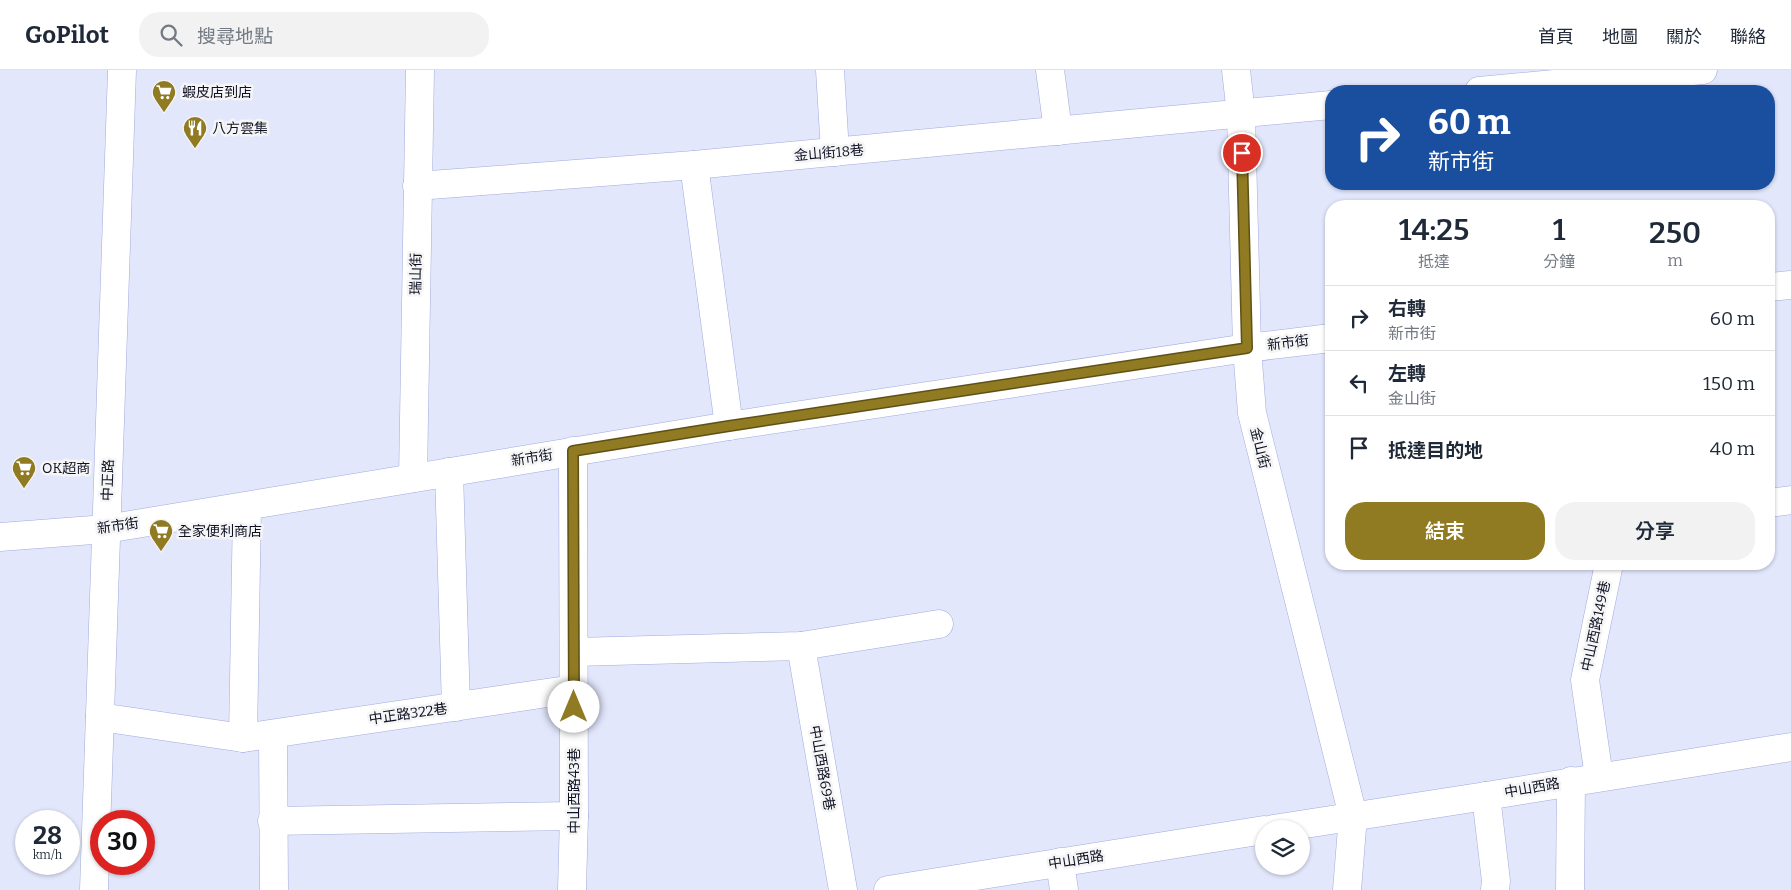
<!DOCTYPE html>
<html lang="zh-TW">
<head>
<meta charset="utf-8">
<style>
	body { margin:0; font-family:Bitter,"Noto Sans TC",serif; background:#f2f2f3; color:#1f2937; height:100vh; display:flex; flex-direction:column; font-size:19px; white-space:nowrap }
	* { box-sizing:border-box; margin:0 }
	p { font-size:16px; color:#747a83 }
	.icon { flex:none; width:28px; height:28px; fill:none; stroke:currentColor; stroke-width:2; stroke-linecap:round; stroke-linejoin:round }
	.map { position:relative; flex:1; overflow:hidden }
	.drawer { position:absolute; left:1325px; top:130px; width:450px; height:370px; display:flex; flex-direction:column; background:#fff; border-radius:20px; box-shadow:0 1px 4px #0004 }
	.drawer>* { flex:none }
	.hud { position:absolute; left:1325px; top:15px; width:450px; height:105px; border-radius:20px; box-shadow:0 1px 4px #0004; background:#1a4fa0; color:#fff; overflow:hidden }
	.tools { position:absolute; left:1255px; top:750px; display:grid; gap:10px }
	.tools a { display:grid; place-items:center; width:55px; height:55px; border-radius:50%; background:#fff; box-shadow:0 1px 4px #0004; font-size:25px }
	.speed { position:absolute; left:15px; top:740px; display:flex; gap:10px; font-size:25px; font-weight:700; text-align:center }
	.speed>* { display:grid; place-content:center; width:65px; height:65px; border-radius:50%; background:#fff; box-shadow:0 1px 4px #0004; line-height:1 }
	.speed small { font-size:12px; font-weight:400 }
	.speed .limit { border:8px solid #d22; background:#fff; color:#111 }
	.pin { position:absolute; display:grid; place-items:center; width:42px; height:42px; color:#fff; margin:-21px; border:2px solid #fff; border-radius:50%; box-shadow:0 1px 5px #0007 }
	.me { position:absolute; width:55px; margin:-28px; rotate:0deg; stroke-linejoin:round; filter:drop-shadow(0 0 4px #0008) }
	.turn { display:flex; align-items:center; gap:18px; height:105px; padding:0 20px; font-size:22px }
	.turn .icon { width:65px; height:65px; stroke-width:2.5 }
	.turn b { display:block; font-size:35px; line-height:42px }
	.eta { display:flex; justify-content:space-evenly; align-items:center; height:85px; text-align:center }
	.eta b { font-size:30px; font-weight:600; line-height:35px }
	.primary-button { display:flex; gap:10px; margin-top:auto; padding:10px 20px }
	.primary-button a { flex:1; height:58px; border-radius:20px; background:#907b22; color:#fff; font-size:20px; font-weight:600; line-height:58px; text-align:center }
	.primary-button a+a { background:#f2f2f3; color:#1f2937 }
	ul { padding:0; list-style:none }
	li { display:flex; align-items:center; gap:15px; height:65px; padding:0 20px; border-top:1px solid #e0e1e3 }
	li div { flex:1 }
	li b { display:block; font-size:19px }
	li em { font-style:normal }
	header { display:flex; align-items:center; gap:30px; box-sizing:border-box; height:70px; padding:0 25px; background:#fff; border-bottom:1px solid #e0e1e3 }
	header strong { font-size:24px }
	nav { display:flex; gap:28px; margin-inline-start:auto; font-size:18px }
	.search { width:350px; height:45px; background:#f2f2f3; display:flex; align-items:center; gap:12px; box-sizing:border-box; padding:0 18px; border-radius:20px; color:#747a83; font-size:19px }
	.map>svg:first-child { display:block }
</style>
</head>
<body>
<header>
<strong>GoPilot</strong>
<div class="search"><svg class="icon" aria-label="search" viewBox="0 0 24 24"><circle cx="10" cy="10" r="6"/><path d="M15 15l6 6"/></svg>搜尋地點</div>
<nav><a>首頁</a><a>地圖</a><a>關於</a><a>聯絡</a></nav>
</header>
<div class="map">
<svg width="1791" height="820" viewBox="0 0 1791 820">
	<rect width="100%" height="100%" fill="#e2e7fc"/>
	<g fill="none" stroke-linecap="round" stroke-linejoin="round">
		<g stroke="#a1abdd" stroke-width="29">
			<g id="minor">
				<path d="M830,0l5,82"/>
				<path d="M1050,0l8,61"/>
				<path d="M1236,0l5,44 6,234 5,65 101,403 -6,74"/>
				<path d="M1479,21l224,-21"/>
				<path d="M694,95l35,261"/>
				<path d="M417,116l277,-21 637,-60"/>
				<path d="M1769,217l22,-2"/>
				<path d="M449,402l7,235"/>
				<path d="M413,408l7,-408"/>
				<path d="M1769,433l22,-3"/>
				<path d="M247,437l-4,231 331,-49"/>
				<path d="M0,467l106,-8 623,-103 518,-78 84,-10"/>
				<path d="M801,576l42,244"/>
				<path d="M574,582l227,-6 138,-22"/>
				<path d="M100,647l143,21"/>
				<path d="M273,664l1,156"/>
				<path d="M1599,707l-14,-97 24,-116"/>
				<path d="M1486,726l10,85 -1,9"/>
				<path d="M272,751l302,-5"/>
				<path d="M1060,792l4,28"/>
				<path d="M572,820l2,-74 -1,-365"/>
				<path d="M1570,820l1,-109"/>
			</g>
		</g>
		<g stroke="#a1abdd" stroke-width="29">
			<g id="major">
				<path d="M1273,759l213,-33 305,-49"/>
				<path d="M94,820l28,-820"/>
				<path d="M888,820l376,-60"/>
			</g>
		</g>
		<use href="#minor" stroke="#fff" stroke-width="28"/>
		<use href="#major" stroke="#fff" stroke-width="28"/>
	</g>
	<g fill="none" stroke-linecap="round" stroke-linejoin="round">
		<g stroke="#5e5016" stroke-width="12">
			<path id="route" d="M574,637l-1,-256 156,-25 518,-78 -5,-195"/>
		</g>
		<use href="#route" stroke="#907b22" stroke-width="9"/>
	</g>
	<defs>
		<g id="supermarket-pin" transform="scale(1.25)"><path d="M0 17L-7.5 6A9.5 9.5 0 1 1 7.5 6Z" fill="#907b22" stroke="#f5f5f5"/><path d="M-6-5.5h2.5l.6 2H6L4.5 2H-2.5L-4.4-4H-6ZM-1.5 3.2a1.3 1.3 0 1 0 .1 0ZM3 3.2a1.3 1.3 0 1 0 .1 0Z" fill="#fff"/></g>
		<g id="restaurant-pin" transform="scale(1.25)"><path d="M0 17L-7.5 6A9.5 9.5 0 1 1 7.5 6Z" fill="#907b22" stroke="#f5f5f5"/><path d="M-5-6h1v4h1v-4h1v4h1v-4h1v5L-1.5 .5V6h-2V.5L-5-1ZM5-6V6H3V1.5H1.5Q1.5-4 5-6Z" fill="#fff"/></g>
	</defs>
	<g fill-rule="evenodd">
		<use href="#supermarket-pin" x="164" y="22"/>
		<use href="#restaurant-pin" x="195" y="58"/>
		<use href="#supermarket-pin" x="24" y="398"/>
		<use href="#supermarket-pin" x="161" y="461"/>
	</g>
	<g text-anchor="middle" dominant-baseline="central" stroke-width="5" stroke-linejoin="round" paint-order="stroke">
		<g font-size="14" fill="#0e1123" stroke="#f5f5f5" text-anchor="start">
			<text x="182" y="22">蝦皮店到店</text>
			<text x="212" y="58">八方雲集</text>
			<text x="42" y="398">OK超商</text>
			<text x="178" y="461">全家便利商店</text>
		</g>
		<g font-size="14" fill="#0e1123" stroke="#f5f5f5">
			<text transform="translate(829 83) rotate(-5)">金山街18巷</text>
			<text transform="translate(416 204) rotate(-89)">瑞山街</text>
			<text transform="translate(1288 273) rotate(-7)">新市街</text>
			<text transform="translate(1260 378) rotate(76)">金山街</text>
			<text transform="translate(532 388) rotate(-9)">新市街</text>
			<text transform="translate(108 410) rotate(-88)">中正路</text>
			<text transform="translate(118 456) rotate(-8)">新市街</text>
			<text transform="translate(1596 556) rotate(-78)">中山西路149巷</text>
			<text transform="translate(408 644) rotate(-8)">中正路322巷</text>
			<text transform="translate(822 698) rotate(80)">中山西路69巷</text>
			<text transform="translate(1532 718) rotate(-10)">中山西路</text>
			<text transform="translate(574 721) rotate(-90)">中山西路43巷</text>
			<text transform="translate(1076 790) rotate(-9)">中山西路</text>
		</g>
	</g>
</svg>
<div class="tools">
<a><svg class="icon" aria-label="layers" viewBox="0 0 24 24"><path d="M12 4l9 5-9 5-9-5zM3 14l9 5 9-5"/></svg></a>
</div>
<div class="speed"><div>28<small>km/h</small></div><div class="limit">30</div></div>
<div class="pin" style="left:1242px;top:83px;background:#d93025"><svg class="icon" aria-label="arrive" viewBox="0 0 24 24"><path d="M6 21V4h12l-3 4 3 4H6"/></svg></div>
<svg class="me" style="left:574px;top:637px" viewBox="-20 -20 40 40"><circle r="19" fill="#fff"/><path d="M0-13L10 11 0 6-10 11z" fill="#907b22"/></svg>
<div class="hud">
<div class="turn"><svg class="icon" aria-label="right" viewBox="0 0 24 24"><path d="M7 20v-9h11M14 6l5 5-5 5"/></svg><div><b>60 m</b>新市街</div></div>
</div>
<section class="drawer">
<div class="eta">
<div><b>14:25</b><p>抵達</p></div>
<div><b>1</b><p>分鐘</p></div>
<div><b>250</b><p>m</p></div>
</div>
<ul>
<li><svg class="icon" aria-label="right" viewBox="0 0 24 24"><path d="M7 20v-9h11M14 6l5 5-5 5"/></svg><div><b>右轉</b><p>新市街</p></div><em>60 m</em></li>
<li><svg class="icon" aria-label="left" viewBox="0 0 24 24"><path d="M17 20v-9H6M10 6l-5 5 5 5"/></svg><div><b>左轉</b><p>金山街</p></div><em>150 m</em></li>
<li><svg class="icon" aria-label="arrive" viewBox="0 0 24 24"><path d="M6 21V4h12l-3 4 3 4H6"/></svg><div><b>抵達目的地</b></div><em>40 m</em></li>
</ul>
<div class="primary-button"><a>結束</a><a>分享</a></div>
</section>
</div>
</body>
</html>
